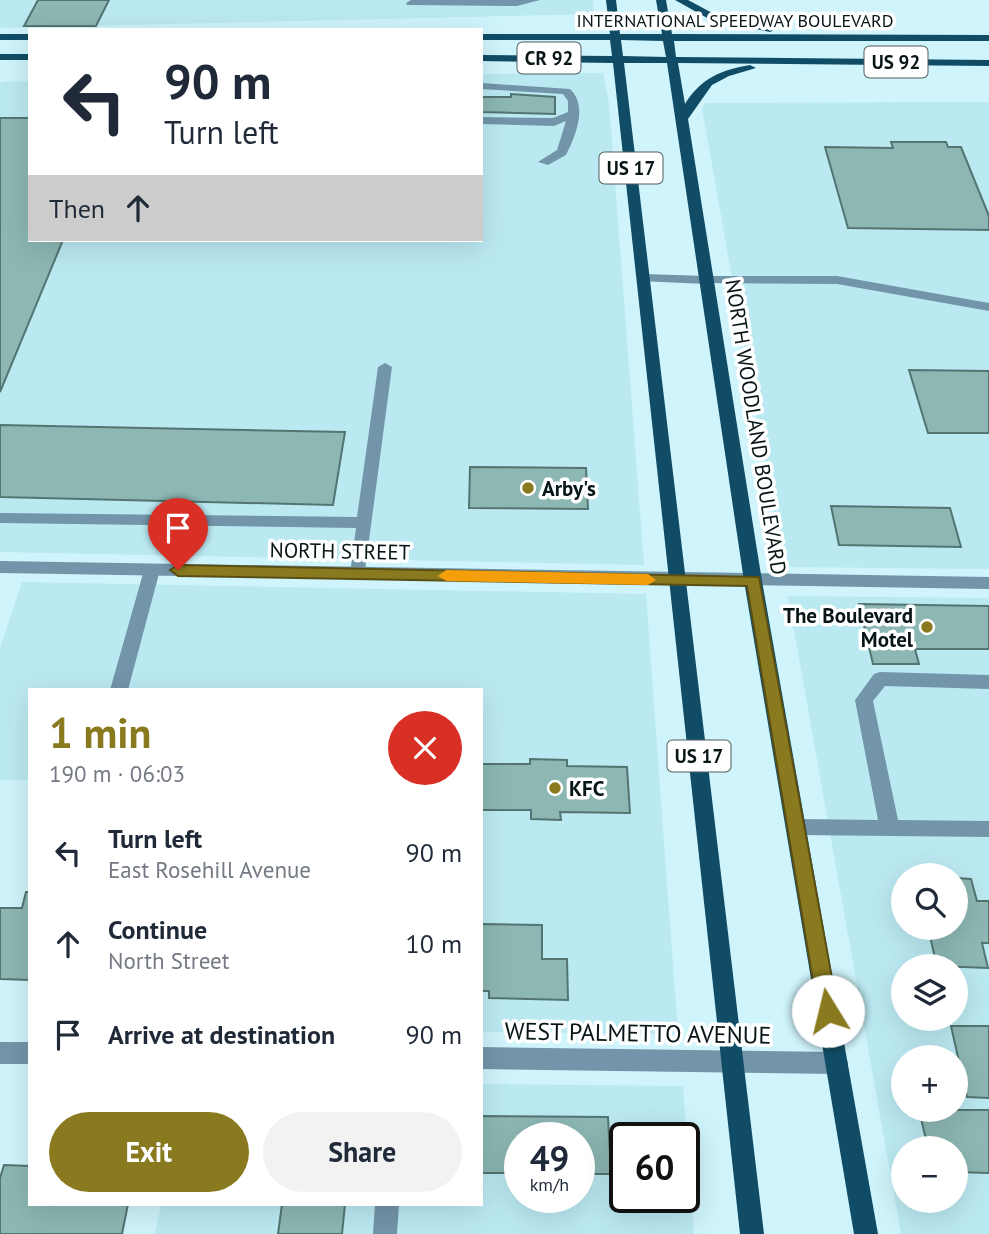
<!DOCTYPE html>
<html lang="en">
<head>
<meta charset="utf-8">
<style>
	body { margin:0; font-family:"PT Sans",sans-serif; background:#f2f2f3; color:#1f2937; height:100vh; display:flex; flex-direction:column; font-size:26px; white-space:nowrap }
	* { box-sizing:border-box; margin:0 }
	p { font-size:23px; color:#747a83 }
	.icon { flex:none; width:38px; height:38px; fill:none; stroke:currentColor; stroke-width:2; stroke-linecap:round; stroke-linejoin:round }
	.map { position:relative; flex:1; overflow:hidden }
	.details { position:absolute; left:28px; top:688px; width:455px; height:518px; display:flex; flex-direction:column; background:#fff; border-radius:0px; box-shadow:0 7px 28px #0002 }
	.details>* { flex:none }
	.hud { position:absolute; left:28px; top:28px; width:455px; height:214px; border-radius:0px; box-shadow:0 7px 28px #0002; background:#fff; color:#1f2937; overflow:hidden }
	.buttons { position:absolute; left:891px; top:863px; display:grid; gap:14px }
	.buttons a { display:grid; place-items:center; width:77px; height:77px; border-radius:50%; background:#fff; box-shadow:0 7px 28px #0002; font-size:35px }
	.speed { position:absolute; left:504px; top:1122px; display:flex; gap:14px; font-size:35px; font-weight:700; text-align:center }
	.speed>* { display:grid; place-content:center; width:91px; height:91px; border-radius:50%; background:#fff; box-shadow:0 7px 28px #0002; line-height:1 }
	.speed small { font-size:18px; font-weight:400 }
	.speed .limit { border:4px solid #111; border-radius:10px; background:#fff; color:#111 }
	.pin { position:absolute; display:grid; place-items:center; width:60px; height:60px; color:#fff; margin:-72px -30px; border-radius:50% 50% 50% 0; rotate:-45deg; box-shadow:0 0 7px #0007 }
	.pin .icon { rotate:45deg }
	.me { position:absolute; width:77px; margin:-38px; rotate:351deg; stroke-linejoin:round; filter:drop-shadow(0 0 5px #0008) }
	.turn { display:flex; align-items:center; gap:24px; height:147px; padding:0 21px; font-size:32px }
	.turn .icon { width:91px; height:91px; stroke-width:2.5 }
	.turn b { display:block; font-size:49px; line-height:60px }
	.then { display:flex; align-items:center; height:66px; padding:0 21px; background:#0003; gap:14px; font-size:26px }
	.round { display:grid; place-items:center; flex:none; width:74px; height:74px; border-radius:37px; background:#f2f2f3 }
	.summary { display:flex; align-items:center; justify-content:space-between; height:119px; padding:0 21px }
	h1 { font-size:42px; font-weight:700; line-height:52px; color:#897a20 }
	.primary-button { display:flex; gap:14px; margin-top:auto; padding:14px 21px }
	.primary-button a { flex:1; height:80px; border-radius:42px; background:#897a20; color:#fff; font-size:28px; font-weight:700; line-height:80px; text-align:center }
	.primary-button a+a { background:#f2f2f3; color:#1f2937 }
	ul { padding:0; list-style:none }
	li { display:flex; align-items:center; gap:21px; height:91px; padding:0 21px }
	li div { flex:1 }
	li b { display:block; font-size:26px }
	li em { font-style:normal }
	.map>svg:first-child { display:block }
</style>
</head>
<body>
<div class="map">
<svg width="989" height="1234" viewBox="0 0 989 1234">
	<rect width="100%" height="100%" fill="#cff4fb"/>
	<g fill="#bbe9f2" fill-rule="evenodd">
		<path d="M0,0h593l1,14 -594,14z"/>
		<path d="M603,73l6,30 35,462 -644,-13v-470l30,-1v159h451v-166z"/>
		<path d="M989,102v467l-206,-2 -81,-459 3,-5z"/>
		<path d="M22,582l624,12 32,440 -197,-2v-342h-451v90h-30v-132z"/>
		<path d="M788,596l201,2v636h-88zM903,875h53v53h-53zM903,966h53v52h-53zM903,1057h53v53h-53zM903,1148h53v52h-53z"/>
		<path d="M481,1084l202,2 11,148h-539l6,-30h320zM520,1138h59v59h-59zM625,1138h59v59h-59z"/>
	</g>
	<g fill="#8cb7b3" stroke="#537572" stroke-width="2">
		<path d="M38,0h71l-13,26h-72z"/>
		<path d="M511,94l44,3v17l-74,-2v-15h30z"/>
		<path d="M0,118h30v122h33l-63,152z"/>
		<path d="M891,142h55l2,5h13l28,69v14l-141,-2 -23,-81 68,1z"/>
		<path d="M909,370l80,1v62h-61z"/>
		<path d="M0,425l345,7 -12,73 -333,-8z"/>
		<path d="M470,467l116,1 2,41 -119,-1z"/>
		<path d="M831,506l119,2 11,39 -122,-2z"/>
		<path d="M859,604l130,2v43h-74l4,15h-46z"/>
		<path d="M530,759l37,1v6l60,1 3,46 -70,-1 1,8 -30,-1v-9h-50v-46h49z"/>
		<path d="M956,878l15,1 6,22h12v42h-7l6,25 -51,-2 -9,-38h28z"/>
		<path d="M26,892h4v88l-30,-1v-71h22z"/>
		<path d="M481,924l61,1v34h25l1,41 -79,-2v-7h-8z"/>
		<path d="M951,1026h38v72l-22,-1z"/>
		<path d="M919,1110h70v63l-33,-1v-24h-28z"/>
		<path d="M481,1116l127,1 3,57h-32v-36h-59v35h-39z"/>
		<path d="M4,1165l26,1v38h98l-6,30h-122v-56z"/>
		<path d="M282,1204h63l-3,30h-64z"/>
	</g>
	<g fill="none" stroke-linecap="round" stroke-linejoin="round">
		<g fill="#7395a9" fill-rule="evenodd">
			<path d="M411,0h129l-23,6 -110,-1 -1,-2z"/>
			<path d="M481,83l89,6c18,17 6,46 -4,66l-18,10 -10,-3 19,-12 9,-29 -12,5 -73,-2v-7l72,1 15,-6v-11l-5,-7 -82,-5z"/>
			<path d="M706,276h131l152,27v8l-152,-27 -136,-1 -2,-3z"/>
			<path d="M385,363l7,4 -28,211 -6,2 -8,-6 6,-46 -356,-5v-10l357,4 21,-150z"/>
			<path d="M152,564l8,6 -32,120h-18l34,-120z"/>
			<path d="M880,672l109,3v14l-104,-3 -12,15 25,119 91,1v16l-192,-2 -7,-2 -3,-6 3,-6 7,-2 81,1 -23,-120 19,-26z"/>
			<path d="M375,1204h24l-2,30h-24z"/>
		</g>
		<g fill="#7395a9" fill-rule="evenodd">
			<path d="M644,274l62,2 7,4 -7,4 -67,-3 -2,-3z"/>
			<path d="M0,561l989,16v12l-989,-16z"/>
			<rect x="0" y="1042" width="30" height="22"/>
			<path d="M481,1047l356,5 8,3 3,8 -3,8 -8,3 -356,-5z"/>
		</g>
		<g fill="#114c66" fill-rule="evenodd">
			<path d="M606,0h10l4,34h42l-6,-34h10l6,34 317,1v6h-315l2,16 313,3v6l-311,-3 7,41c16,-26 36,-34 65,-39l6,3 -27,8 -17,9 -24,34 74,462 116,653h-24l-110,-653 -77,-518h-43l140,1171h-24l-127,-1171 -132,-2v-6l131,1 -2,-16h-129v-6h129zM621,40l42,1 3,16 -43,-1z"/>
			<path d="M675,0h13l28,15 59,14 -5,3 -61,-13z"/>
			<rect x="0" y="34" width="30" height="6"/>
			<rect x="0" y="54" width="30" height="6"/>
		</g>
	</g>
	<path fill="#897a20" stroke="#594f15" stroke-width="2" d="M178,565l581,12 79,434 -3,6 -7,3 -7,-3 -3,-6 -71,-425 -569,-10 -8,-6z"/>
	<path fill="#f59e0b" d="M446,570l202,4 8,6 -8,5 -202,-4 -8,-5z"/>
	<g fill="#897a20" stroke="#fff" stroke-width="2.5">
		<circle cx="528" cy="488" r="7"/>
		<circle cx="927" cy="627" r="7"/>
		<circle cx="555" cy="788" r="7"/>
	</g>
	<g text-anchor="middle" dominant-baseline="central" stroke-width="7" stroke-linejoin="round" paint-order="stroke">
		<g font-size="18" fill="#071517" stroke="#fff">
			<text x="735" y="20">INTERNATIONAL SPEEDWAY BOULEVARD</text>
		</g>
		<g fill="#fff" stroke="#515b5d" stroke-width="2">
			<rect x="517.5" y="42.5" width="63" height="31" rx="5"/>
			<rect x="864.5" y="46.5" width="63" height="31" rx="5"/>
			<rect x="599.5" y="152.5" width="63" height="31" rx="5"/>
			<rect x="667.5" y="740.5" width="63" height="31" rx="5"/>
		</g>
		<g font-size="19" font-weight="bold" fill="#071517">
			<text x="549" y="58">CR 92</text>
			<text x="896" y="62">US 92</text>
			<text x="631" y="168">US 17</text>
			<text x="699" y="756">US 17</text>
		</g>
		<g font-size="21" fill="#071517" stroke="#fff">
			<text transform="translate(756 427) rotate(81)">NORTH WOODLAND BOULEVARD</text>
			<text transform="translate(340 551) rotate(1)">NORTH STREET</text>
		</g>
		<g font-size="21" font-weight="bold" fill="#071517" stroke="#fff" text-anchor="start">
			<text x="542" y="488">Arby's</text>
			<text x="913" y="615" text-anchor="end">The Boulevard<tspan x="913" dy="24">Motel</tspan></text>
			<text x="569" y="788">KFC</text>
		</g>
		<g font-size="24" fill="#071517" stroke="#fff">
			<text transform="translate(638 1033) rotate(1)">WEST PALMETTO AVENUE</text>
		</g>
	</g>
</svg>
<div class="buttons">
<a><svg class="icon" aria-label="search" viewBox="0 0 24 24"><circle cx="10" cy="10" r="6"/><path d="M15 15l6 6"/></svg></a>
<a><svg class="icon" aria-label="layers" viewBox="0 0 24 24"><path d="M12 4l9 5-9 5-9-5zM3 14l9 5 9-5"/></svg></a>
<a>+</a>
<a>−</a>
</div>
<div class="speed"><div>49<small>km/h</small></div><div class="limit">60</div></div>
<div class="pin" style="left:178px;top:570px;background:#d93025"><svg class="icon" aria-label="arrive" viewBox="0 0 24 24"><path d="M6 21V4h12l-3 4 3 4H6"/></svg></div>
<svg class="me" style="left:828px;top:1011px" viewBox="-20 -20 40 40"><circle r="19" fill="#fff"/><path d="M0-13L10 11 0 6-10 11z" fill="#897a20"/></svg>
<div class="hud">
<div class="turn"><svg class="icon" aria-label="left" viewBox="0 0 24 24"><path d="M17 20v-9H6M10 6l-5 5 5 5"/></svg><div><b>90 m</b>Turn left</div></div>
<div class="then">Then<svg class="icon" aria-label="ahead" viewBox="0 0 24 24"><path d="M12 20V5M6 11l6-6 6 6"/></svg></div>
</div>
<section class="details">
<div class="summary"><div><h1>1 min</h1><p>190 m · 06:03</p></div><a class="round" style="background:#d93025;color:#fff"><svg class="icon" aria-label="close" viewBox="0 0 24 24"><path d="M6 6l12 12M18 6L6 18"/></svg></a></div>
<ul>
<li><svg class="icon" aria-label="left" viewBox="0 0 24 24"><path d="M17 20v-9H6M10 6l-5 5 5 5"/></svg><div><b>Turn left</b><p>East Rosehill Avenue</p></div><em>90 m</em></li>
<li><svg class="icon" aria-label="ahead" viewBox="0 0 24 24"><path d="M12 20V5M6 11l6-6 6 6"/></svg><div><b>Continue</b><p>North Street</p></div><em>10 m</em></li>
<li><svg class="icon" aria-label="arrive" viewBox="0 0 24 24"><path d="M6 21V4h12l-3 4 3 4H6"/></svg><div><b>Arrive at destination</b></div><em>90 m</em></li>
</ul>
<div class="primary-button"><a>Exit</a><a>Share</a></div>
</section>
</div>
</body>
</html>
